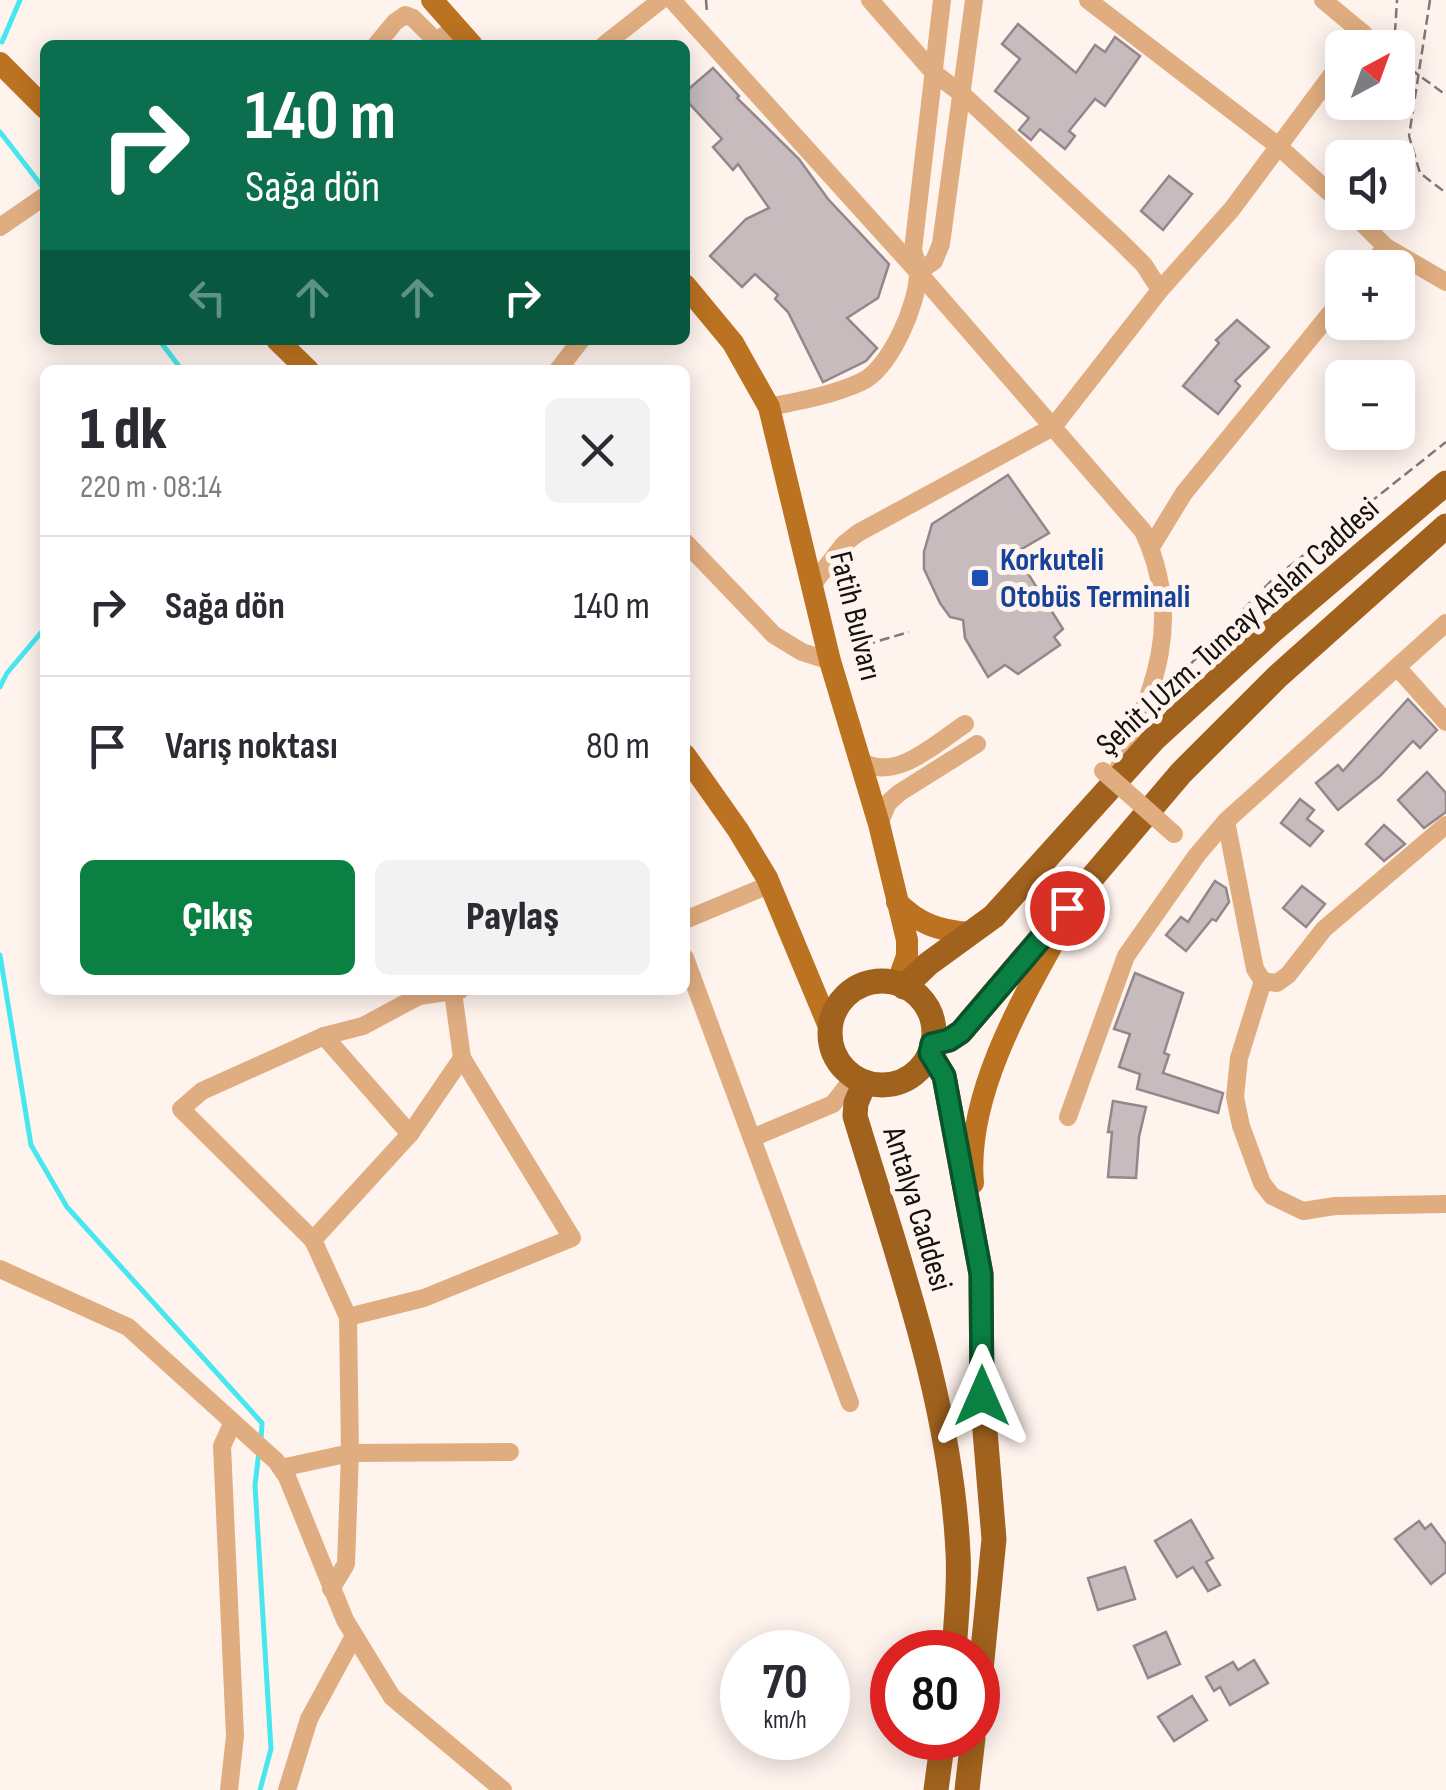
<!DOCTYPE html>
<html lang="tr">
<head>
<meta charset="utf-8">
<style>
	body { margin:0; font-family:"Sofia Sans Condensed",sans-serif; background:#f2f2f3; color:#2b2b33; height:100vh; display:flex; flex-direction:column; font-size:38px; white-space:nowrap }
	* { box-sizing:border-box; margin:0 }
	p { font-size:32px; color:#7c7c81 }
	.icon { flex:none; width:55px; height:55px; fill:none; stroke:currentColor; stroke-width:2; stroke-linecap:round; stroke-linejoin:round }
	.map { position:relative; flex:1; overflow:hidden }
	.details { position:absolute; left:40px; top:365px; width:650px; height:630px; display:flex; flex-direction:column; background:#fff; border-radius:15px; box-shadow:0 5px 25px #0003 }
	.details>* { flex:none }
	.guide { position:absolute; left:40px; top:40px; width:650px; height:305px; border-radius:15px; box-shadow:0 5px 25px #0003; background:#0b6e4f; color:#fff; overflow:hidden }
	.needle { width:65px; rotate:41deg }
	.fabs { position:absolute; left:1325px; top:30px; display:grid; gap:20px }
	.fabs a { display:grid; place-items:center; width:90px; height:90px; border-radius:15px; background:#fff; box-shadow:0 5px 25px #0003; font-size:50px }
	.speed { position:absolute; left:720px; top:1630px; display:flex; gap:20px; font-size:50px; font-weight:700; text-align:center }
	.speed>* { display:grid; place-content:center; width:130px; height:130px; border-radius:50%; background:#fff; box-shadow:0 5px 25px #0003; line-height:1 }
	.speed small { font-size:25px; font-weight:400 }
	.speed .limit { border:15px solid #d22; background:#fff; color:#111 }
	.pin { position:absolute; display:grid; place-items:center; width:85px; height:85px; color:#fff; margin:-42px; border:5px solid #fff; border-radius:50%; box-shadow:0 2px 10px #0007 }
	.me { position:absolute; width:110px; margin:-55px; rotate:0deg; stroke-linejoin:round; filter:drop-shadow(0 0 8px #0008) }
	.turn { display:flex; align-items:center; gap:35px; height:210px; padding:0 40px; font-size:45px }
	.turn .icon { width:130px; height:130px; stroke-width:2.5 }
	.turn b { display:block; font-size:70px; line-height:85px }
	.lanes { display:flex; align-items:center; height:95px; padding:0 40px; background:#0003; justify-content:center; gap:50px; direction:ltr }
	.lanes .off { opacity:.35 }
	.round { display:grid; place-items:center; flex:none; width:105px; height:105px; border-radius:15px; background:#f2f2f3 }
	.summary { display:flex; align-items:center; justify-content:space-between; height:170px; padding:0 40px }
	h1 { font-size:60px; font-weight:800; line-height:75px }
	.button { display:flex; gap:20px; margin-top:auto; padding:20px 40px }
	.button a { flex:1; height:115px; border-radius:15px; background:#0b8043; color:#fff; font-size:40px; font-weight:800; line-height:115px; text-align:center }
	.button a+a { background:#f2f2f3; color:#2b2b33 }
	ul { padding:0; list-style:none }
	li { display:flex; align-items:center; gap:30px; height:140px; padding:0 40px; border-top:2px solid #e1e1e2 }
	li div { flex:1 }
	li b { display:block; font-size:38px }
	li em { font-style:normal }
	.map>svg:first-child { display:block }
</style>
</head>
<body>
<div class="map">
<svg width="1446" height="1790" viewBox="0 0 1446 1790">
	<rect width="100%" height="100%" fill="#fff3ee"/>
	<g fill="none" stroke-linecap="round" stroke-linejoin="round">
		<g stroke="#48e7ef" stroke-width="5">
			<path d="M2,42l18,-42"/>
			<path d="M0,132l45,58"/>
			<path d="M159,340l23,30"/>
			<path d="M0,687l7,-14 38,-45"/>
			<path d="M0,955l31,190 36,62 195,216 -1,17"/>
			<path d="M259,1451l-4,34 16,264 -11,41"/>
		</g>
	</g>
	<g fill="#c7bbbe" stroke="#93878b" stroke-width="2.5">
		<path d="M1018,24l58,49 19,-28 10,7 10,-15 25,19 -35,50 -10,-7 -26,32 6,5 -10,13 -25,-20 -9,11 -12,-10 10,-12 -34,-27 25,-32 -18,-15z"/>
		<path d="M713,68l26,28 -2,2 62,61 29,40 61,65 -11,34 -31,20 30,30 -11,13 -43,21 -35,-70 -13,-13 3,-4 -23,-21 -13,13 -32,-31 36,-37 23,-11 -31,-44 -5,6 -20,-23 9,-8 -37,-40v-7z"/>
		<path d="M1169,176l23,18 -29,36 -22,-19z"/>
		<path d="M1237,320l32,27 -34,34 5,5 -22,28 -35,-28 36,-43 -3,-3z"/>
		<path d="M1008,475l41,58 -34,20 48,76 -9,8 6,8 -42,29 -13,-9 -17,12 -23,-39 -2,-18 -13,-3 -10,-14 -16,-34v-17l8,-28z"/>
		<path d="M1408,699l29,31 -17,18 -7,-7 -33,35 -42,34 -22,-27 22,-18 5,6z"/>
		<path d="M1427,772l19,21v19l-22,16 -26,-28z"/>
		<path d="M1300,799l14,11 -7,9 16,12 -13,15 -29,-23z"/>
		<path d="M1384,825l21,19 -21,17 -18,-17z"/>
		<path d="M1215,881l11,7 3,14 -13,19 -4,-2 -26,32 -20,-16 15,-18 7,5z"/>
		<path d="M1302,886l23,18 -19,23 -23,-19z"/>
		<path d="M1135,973l48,20 -19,60 5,2 -6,18 60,20 -5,20 -81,-24 3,-15 -21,-7 11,-33 -16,-5z"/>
		<path d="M1113,1101l33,6 -7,30 -3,41 -28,-1 4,-45h-4z"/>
		<path d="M1191,1520l22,38 -7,4 14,23 -12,6 -15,-24 -16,10 -22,-36z"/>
		<path d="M1419,1521l6,8 6,-5 15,20v28l-15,12 -36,-45z"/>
		<path d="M1125,1567l10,32 -37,11 -10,-32z"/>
		<path d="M1166,1632l14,32 -32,14 -14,-32z"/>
		<path d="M1254,1660l14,23 -38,22 -10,-18 -6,4 -8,-14 27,-15 5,8z"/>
		<path d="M1192,1696l15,24 -33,21 -16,-24z"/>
	</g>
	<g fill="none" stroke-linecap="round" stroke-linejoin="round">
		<g stroke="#807875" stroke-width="2.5" stroke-dasharray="10 5" stroke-linecap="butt">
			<path d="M706,0l1,13"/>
			<path d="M1430,0l-21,136 11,37 26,20"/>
			<path d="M1394,48l3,-48"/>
			<path d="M1398,60l48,35"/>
			<path d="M851,649l58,-17"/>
			<path d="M1169,683l7,-4 95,-98 175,-139"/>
		</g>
		<g stroke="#e0ad80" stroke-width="18">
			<path d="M672,0l246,272 225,259c42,91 11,158 -27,243"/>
			<path d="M870,0l64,73 28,21 158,147 24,24 16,25"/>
			<path d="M1088,0l189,145 65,59"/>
			<path d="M1323,0l41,34 -11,14"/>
			<path d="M376,45l19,-23 10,-7 8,3 18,18v9l25,-18"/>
			<path d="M604,45l57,-45"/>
			<path d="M1351,212l35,35 60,35"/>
			<path d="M0,227l45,-31"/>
			<path d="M1368,268l18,-21"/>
			<path d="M918,272l16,-11 7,-17 33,-244"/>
			<path d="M558,370l23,-30"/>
			<path d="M769,407c31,-6 64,-12 92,-25 29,-13 57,-78 57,-109 0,-7 -3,-16 -5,-23l29,-250"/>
			<path d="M685,542l89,93 28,17 28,9"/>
			<path d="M1151,547l33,-54 158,-194"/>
			<path d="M813,584l31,-40 14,-11 195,-106 107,-137 72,-81 110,-148"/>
			<path d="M1397,667l49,55"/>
			<path d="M859,760c35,24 76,-16 106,-36"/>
			<path d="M1226,821l29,148 8,12 14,2 11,-8 36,-46 122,-104"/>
			<path d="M879,824l9,-21 11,-10 78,-49"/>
			<path d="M685,920l84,-35"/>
			<path d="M685,958l165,445"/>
			<path d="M1263,981l-24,77 -4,39 6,29 21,57 10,13 31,15 32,-5 111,-2"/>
			<path d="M324,1036l86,98"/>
			<path d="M1068,1117l58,-161 71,-101 29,-34 220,-198"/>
			<path d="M752,1138l81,-34 21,-27"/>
			<path d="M313,1240l-132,-131 21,-18 122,-55 39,-10 56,-30 41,-6"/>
			<path d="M0,1269l128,58 148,134 11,16 58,143 47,77 111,93"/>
			<path d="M348,1317l76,-19 148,-60 -110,-180"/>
			<path d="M281,1468l69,-15 160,-1"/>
			<path d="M331,1589l15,-25 4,-111 -2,-136 -35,-77 97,-106 52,-76 -9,-66"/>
			<path d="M229,1790l6,-54 -13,-290 10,-22"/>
			<path d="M287,1790l22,-71 45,-83"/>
		</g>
		<g stroke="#bb7221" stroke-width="22">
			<path d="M432,0l40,45"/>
			<path d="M0,63l45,45"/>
			<path d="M685,285l48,58 36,64 61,254 49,163 28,116v16l-10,28"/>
			<path d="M277,340l31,30"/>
			<path d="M685,755l53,75 29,48 63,151"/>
			<path d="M897,902c22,22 42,29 73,31"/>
			<path d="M973,1183c-8,-90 53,-191 96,-268"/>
		</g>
		<g stroke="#a1621e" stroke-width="25">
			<circle cx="882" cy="1033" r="52"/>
			<path d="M904,987l24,-23 66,-48 160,-177 118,-108 174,-148"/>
			<path d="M932,1044l17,-4 12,-8 220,-259 96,-96 169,-151"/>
			<path d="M930,1053l14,23 37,198 1,121 12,144 -16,161"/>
			<path d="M865,1082l-9,21 -1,13c43,143 96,287 103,437 2,33 -2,67 -4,99"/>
			<path d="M936,1790l7,-52"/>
			<path d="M967,1790l6,-52"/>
		</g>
		<path stroke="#e0ad80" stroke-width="18" d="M1103,771l71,63"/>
	</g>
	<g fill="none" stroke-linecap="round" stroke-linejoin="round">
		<g stroke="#07532c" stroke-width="25">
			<path id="route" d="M982,1396l-1,-122 -37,-198 -14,-23 2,-9 17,-4 12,-8 106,-124"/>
		</g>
		<use href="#route" stroke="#0b8043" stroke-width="18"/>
	</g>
	<rect fill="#1a4fb4" stroke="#fff3ee" stroke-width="4" x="970" y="568" width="20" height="20" rx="5"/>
	<g text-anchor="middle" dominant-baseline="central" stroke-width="10" stroke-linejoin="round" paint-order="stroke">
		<g font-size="32" font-weight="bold" fill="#164399" stroke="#fff3ee" text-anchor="start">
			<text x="1000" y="560">Korkuteli<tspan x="1000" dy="37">Otobüs Terminali</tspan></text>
		</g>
		<g font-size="32" fill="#14100e" stroke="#fff3ee">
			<text transform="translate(855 616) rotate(76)">Fatih Bulvarı</text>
			<text transform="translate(1238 627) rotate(-42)">Şehit J.Uzm. Tuncay Arslan Caddesi</text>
			<text transform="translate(917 1209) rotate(73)">Antalya Caddesi</text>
		</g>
	</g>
</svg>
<div class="fabs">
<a><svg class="needle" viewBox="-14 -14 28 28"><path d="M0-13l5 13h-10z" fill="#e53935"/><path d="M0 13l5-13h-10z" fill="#7c7c81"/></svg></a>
<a><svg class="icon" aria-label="sound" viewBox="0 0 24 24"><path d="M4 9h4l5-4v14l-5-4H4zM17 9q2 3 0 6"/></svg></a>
<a>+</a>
<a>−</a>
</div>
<div class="speed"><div>70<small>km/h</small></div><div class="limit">80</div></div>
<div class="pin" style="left:1067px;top:908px;background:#d93025"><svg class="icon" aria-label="arrive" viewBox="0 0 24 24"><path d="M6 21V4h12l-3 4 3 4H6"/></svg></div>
<svg class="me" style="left:982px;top:1396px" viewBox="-20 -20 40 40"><path d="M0-17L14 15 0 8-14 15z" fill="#0b8043" stroke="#fff" stroke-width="4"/></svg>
<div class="guide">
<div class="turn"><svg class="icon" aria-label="right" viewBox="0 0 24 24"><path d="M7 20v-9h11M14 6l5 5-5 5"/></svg><div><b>140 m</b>Sağa dön</div></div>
<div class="lanes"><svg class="icon off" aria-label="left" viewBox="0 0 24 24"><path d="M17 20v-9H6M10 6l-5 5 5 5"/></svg><svg class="icon off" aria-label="ahead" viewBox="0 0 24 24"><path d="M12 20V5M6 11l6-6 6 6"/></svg><svg class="icon off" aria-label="ahead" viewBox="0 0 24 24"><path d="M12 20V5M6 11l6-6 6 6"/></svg><svg class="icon" aria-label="right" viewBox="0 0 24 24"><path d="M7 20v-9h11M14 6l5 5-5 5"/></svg></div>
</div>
<section class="details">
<div class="summary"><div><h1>1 dk</h1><p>220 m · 08:14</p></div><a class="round"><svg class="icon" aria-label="close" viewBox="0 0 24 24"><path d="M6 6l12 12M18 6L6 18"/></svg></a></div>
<ul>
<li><svg class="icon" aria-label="right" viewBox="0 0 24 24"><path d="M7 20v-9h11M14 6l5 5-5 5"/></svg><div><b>Sağa dön</b></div><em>140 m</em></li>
<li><svg class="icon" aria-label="arrive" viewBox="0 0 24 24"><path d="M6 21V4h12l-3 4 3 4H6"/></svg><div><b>Varış noktası</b></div><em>80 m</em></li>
</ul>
<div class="button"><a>Çıkış</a><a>Paylaş</a></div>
</section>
</div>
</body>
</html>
